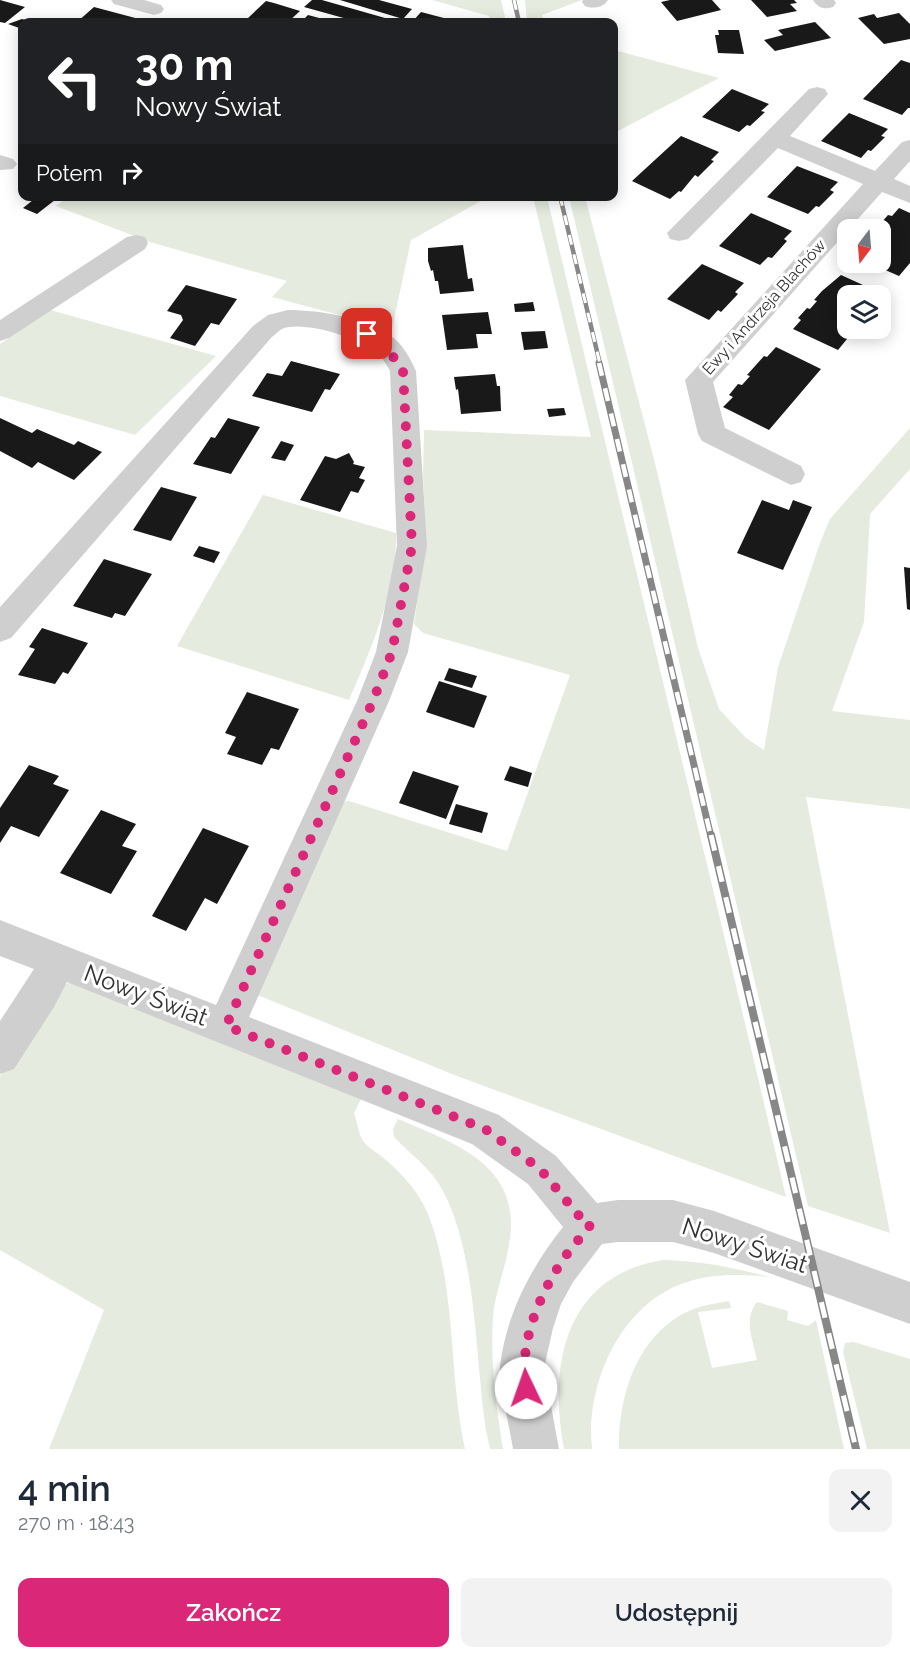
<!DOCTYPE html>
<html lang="pl">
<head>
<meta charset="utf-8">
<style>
	body { margin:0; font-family:Raleway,sans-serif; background:#f2f2f3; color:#1f2937; height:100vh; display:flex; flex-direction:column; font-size:22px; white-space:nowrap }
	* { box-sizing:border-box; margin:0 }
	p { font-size:20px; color:#747a83 }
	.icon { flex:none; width:33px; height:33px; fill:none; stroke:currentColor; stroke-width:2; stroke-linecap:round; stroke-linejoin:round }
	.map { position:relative; height:1449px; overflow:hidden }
	.panel { display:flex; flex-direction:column; background:#fff; flex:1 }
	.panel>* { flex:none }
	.banner { position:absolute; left:18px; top:18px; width:600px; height:183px; border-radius:12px; box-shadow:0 3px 15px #0003; background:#202124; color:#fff; overflow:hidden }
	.needle { width:39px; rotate:196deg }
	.buttons { position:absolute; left:837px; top:219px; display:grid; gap:12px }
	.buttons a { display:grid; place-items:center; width:54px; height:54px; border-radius:12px; background:#fff; box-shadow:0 3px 15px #0003; font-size:30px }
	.pin { position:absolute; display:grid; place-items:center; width:51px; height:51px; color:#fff; margin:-26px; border-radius:12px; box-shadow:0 3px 9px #0006 }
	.me { position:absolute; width:66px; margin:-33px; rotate:357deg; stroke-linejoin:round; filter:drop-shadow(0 0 4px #0008) }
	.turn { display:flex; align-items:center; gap:21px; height:126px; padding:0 18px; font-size:27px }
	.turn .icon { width:78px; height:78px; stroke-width:2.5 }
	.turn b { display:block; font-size:42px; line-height:51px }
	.then { display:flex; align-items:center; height:57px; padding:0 18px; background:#0003; gap:12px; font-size:22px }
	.round { display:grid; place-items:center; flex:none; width:63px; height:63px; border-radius:12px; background:#f2f2f3 }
	.head { display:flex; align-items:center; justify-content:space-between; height:102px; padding:0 18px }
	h1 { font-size:36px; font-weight:600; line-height:45px }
	.primary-button { display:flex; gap:12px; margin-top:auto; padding:12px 18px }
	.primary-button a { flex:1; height:69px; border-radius:12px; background:#db2777; color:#fff; font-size:24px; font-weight:600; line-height:69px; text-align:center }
	.primary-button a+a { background:#f2f2f3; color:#1f2937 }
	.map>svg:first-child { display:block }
</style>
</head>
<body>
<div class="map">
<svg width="910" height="1449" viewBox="0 0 910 1449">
	<rect width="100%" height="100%" fill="#fff"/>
	<g fill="#e5ebdf">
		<path d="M432,0h69l5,22h-15l-2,-6z"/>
		<path d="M525,0h57l-40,15 2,7h-17z"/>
		<path d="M614,50l105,28 -105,55z"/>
		<path d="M70,196l418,1 -77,43 -19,89 -120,-32 15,-16 -137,-39 -94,-36z"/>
		<path d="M533,197h14c78,333 161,666 239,1000l-329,-121 -202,-82 86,-192 8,-1 158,50 63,-176 -147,-42 -9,-9 12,-86 -3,-63 1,-45 167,7z"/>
		<path d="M569,197h16l70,266 43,185 21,61 27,29 18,12 14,-83 42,-124 10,-24 80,-91v41l-40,45 -6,108 -32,89 78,9v89l-104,-12 84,436 -82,-27z"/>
		<path d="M50,310l166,46 -81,79 -135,-39v-52z"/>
		<path d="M263,495l133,38c2,55 -26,118 -47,167l-172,-54z"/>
		<path d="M70,982l291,117 -7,14c3,8 4,18 8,26 4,8 17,15 24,21 17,15 33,32 42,54 29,75 20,157 37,235h-416l55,-139 -104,-60v-174l56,-87z"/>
		<path d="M398,1119c61,26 128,48 110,131 -4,22 -13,44 -15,67 -3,43 3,89 10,132h-13l-4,-19c-11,-72 -9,-175 -43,-239 -11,-22 -32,-36 -49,-54l-1,-8z"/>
		<path d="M664,1260c37,1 71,8 106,17 -28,-3 -59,-4 -86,6 -64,22 -99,102 -92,166h-28c-16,-85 1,-174 100,-189z"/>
		<path d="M729,1301l2,7 -33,4 14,56 45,-8c-4,-20 -14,-40 0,-58l31,9 -1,9 21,6 8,-6 28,129h-225c-1,-48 15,-104 57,-131 16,-11 35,-14 53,-17z"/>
		<path d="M854,1342l56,17v90h-43l-24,-97 2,-9z"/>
	</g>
	<g fill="#191919">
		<path d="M0,0l25,7 -20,16 -5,-1z"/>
		<path d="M312,0h10l77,22h-41l-54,-15z"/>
		<path d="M340,0h39l33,9 -9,10z"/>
		<path d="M670,0h42l9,10 -44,11 -16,-19z"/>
		<path d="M751,0h43l3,3 -7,1 7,7 -30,6z"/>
		<path d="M266,1l8,2 26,8 -12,11h-30l-11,-3z"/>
		<path d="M94,7l45,12 -3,3h-59z"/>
		<path d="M421,12l38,10 -46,-1z"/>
		<path d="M899,13l11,11v15l-26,5 -26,-26 16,-4 3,4z"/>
		<path d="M308,15l26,7h-33z"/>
		<path d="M22,19l10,3h-10v7l-14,-5z"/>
		<path d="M815,22l16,16 -56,13 -11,-11 19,-5 -5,-5z"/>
		<path d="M718,30h21l5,24 -26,-1 -3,-18h4z"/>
		<path d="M901,60l9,3v45h-2l-6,7 -39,-16z"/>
		<path d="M732,89l37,15 -8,7 4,1 -15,14 -3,-1 -8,7 -37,-15z"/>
		<path d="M849,113l39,16 -7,7 4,1 -14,14 -3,-1 -7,8 -40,-17z"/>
		<path d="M681,136l38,16 -8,8 3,1 -16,16 -3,-2 -14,17 -2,-1 -9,8 -38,-18z"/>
		<path d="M797,166l41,16 -8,8 4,2 -15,15 -3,-1 -8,8 -41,-17z"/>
		<path d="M38,196h22l-23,18 -14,-6z"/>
		<path d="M899,208l11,5v50l-11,13 -32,-14h13v-32h-5l13,-15 4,1z"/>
		<path d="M751,213l41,18 -8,8 3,2 -15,17 -4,-1 -8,8 -41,-19z"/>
		<path d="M463,245l5,34 4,-1 2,13 -34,3 -2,-13h-3l-2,-11 -2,1 -3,-10v-13z"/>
		<path d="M702,264l42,19 -9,9 3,2 -17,18 -3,-2 -9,10 -42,-21z"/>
		<path d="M841,275l44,20 -5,5v-4h-32v32h8l-18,22 -45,-21 8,-9 -3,-2 9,-10 3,1 7,-8 -3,-1 8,-9z"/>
		<path d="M186,285l51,14 -18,26 -8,-2 -16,23 -25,-8 13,-18 -2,-5 -14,-4z"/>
		<path d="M533,302l2,9 -20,1 -1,-8z"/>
		<path d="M488,312l4,22h-16l2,14 -31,2 -5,-35z"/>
		<path d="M545,331l3,17 -24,2 -3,-18z"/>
		<path d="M776,347l45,22 -52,61 -46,-23 10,-10 -4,-2 9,-11 4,1 8,-9 -3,-1 17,-19 3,1z"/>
		<path d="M291,361l49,13 -10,16 -5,-1 -13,23 -60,-16 15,-23 15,3z"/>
		<path d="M495,374l2,12h3l1,25 -40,3 -3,-25 -2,1 -2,-13z"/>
		<path d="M564,408l2,7 -17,2 -2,-8z"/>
		<path d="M0,418l32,15 5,-4 37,16 4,-4 24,11 -28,28 -36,-18 -6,6 -32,-17z"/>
		<path d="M228,418l32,9 -29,47 -38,-10 18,-27 4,1z"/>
		<path d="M281,441l13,4 -9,16 -14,-3z"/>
		<path d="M349,453l5,9 -1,2 12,3 -6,11 6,2 -7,13 -7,-2 -11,21 -40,-12 25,-44 11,3z"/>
		<path d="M161,487l36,10 -26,44 -38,-11z"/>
		<path d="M762,500l27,10 4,-10 19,7 -29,63 -46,-17z"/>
		<path d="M199,546l21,6 -6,11 -21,-7z"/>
		<path d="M104,559l48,15 -27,42 -10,-3 -3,5 -39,-12z"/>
		<path d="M904,567l6,1v42l-3,-1z"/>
		<path d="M42,628l46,15 -20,31 -5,-2 -8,12 -37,-9 17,-26 -6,-2z"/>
		<path d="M449,668l28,8 -5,12 -28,-8z"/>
		<path d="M439,681l48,15 -13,32 -48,-16z"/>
		<path d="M247,692l52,17 -20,41 -8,-2 -9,17 -35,-11 9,-17 -11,-4z"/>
		<path d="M29,765l30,11 -6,8 16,6 -30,47 -28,-11 -11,17v-35z"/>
		<path d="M510,766l22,7 -4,14 -24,-7z"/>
		<path d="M413,771l46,15 -13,33 -47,-16z"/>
		<path d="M456,804l32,9 -6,20 -33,-9z"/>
		<path d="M101,810l35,14 -14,22 15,5 -26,43 -51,-21z"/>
		<path d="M203,828l46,18 -32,58 -12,-6 -19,33 -34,-15z"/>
	</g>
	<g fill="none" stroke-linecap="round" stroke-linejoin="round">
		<g fill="#cfcfcf" fill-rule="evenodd">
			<path d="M111,0h33l17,5 3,4 -3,4 -7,2 -40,-11z"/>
			<path d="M583,0h25c-5,8 -15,9 -23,6l-3,-4z"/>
			<path d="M813,0h21l2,3 -3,4c-9,3 -15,1 -20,-7z"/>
			<path d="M817,87l8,2 3,5 -38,42 85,35 27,-29 8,-2v21l-16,18 16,7v17l-28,-11 -169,190 12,46 76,38 4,8 -4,8 -10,3 -89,-44 -4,-7 -13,-54 178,-196 -85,-36 -90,91 -9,2 -9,-2 -3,-6 142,-144z"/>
			<path d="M0,155l13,4 4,5 -4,5 -13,1z"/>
			<path d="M136,235l9,2 3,6 -3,6 -136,89 -9,3v-21l127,-83z"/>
			<path d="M288,310c31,0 84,8 108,30 9,8 15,20 20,31l11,175 -19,106 -19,49 -140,316 250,98 57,41 41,47 21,-3h55l41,11 196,71v42l-196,-71 -41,-11h-55l-16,2 -29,38 -12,22 -8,24 -9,40 15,81h-46c-3,-20 -14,-66 -13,-83 6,-51 31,-99 63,-139l-35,-43 -56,-40 -405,-162 -13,25 -40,62 -14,5v-53l34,-52 -34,-13v-36l216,85 141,-304 19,-49 21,-106 -7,-175c-4,-7 -8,-14 -14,-19 -16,-14 -74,-32 -94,-23 -4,2 -7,6 -11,9l-260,300 -11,4v-35l253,-281 15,-11z"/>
		</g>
		<g stroke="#878787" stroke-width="4.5">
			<g id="rail-far2">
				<path d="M514,0l5,22"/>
				<path d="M560,196l40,168"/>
			</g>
		</g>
		<g stroke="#878787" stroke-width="7">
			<path id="rail-far1" d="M599,363l112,474"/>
		</g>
		<g stroke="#878787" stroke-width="8">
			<path id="rail" d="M711,835l145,614"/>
		</g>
		<use href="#rail-far2" stroke="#fff" stroke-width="3" stroke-dasharray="10" stroke-linecap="butt"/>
		<use href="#rail-far1" stroke="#fff" stroke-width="4.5" stroke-dasharray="13" stroke-linecap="butt"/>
		<use href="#rail" stroke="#fff" stroke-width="5" stroke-dasharray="16" stroke-linecap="butt"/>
	</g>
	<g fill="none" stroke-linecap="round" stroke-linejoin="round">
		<path stroke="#db2777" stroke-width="10" stroke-dasharray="0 18" d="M367,334l18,11 18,26 9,175 -20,106 -19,49 -147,325 259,103 55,40 40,48 11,7c-11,15 -25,29 -34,45 -21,34 -38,79 -31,119"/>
	</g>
	<g text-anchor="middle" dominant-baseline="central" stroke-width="6" stroke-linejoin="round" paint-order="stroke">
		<g font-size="16" fill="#323232" stroke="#fff">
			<text transform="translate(764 307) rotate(-48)">Ewy i Andrzeja Blachów</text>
		</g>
		<g font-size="24" fill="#323232" stroke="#fff">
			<text transform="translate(146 995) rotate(21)">Nowy Świat</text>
			<text transform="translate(745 1245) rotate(18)">Nowy Świat</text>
		</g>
	</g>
</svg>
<div class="buttons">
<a><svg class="needle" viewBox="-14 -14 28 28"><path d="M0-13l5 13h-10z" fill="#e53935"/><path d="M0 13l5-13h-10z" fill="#747a83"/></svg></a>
<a><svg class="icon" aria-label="layers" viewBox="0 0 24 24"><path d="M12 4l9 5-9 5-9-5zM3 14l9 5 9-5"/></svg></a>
</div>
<div class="pin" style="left:367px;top:334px;background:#d93025"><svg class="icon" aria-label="arrive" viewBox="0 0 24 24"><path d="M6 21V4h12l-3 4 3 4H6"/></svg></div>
<svg class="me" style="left:526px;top:1388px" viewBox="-20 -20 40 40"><circle r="19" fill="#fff"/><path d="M0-13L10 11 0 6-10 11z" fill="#db2777"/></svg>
<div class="banner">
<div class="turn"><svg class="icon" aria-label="left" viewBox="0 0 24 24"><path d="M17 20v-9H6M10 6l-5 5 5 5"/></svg><div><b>30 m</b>Nowy Świat</div></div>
<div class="then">Potem<svg class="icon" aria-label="right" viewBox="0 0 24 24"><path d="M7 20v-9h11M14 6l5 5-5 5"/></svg></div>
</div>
</div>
<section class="panel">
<div class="head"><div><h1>4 min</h1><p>270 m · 18:43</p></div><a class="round"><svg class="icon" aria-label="close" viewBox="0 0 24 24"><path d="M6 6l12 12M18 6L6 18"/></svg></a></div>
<div class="primary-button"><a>Zakończ</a><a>Udostępnij</a></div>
</section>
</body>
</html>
